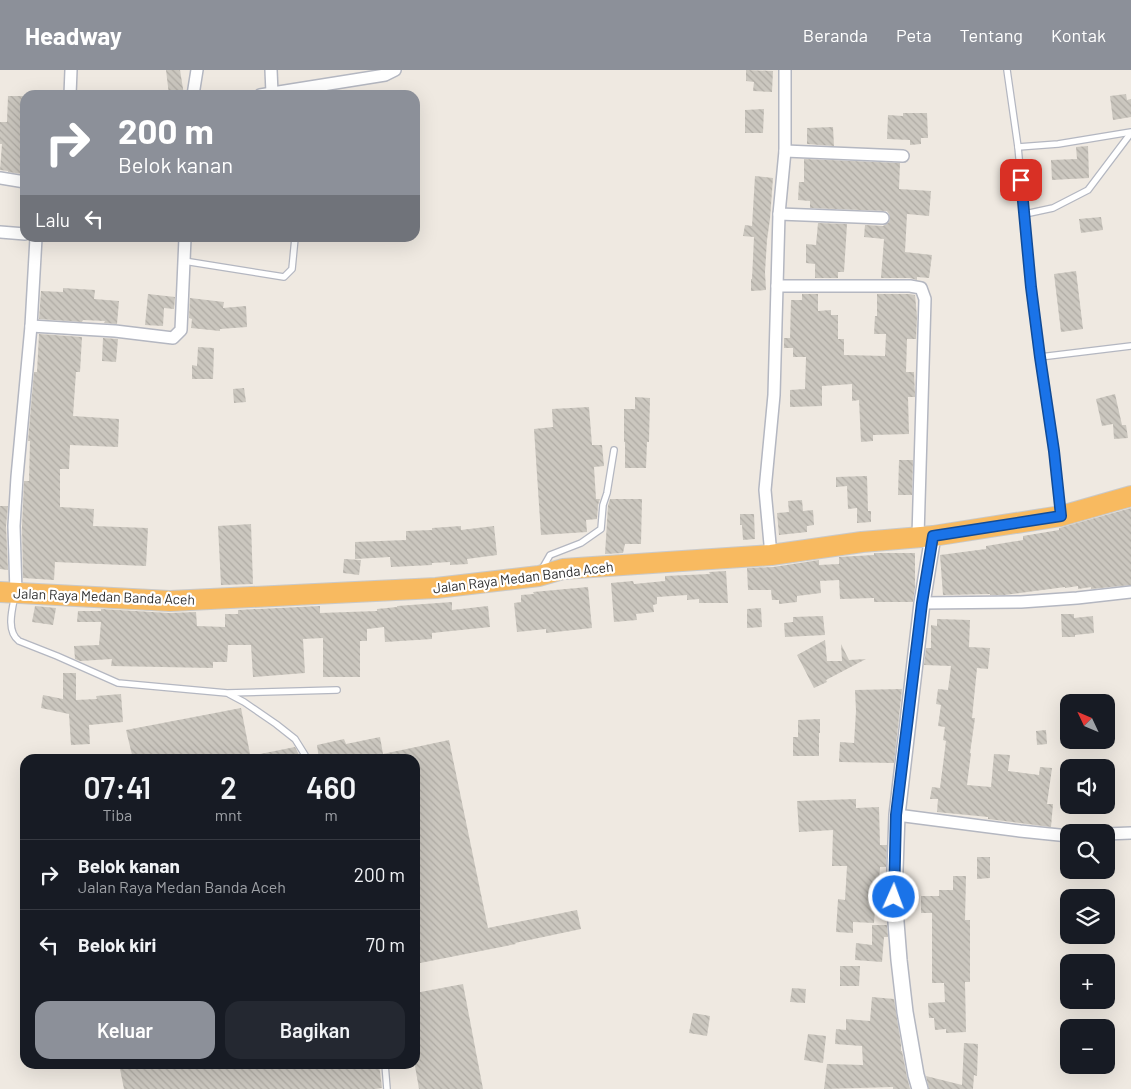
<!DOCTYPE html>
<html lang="id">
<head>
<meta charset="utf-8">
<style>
	body { margin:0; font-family:Barlow,sans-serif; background:#242831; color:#f1f3f6; height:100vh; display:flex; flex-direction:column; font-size:19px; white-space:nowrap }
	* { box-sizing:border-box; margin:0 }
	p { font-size:16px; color:#9ea1a6 }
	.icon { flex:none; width:28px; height:28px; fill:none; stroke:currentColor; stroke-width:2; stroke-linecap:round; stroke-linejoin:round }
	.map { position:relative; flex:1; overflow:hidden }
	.sheet { position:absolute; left:20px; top:684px; width:400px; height:315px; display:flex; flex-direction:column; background:#171b24; border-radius:15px; box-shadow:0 5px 20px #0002 }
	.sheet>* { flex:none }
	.banner { position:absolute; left:20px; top:20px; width:400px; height:152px; border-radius:15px; box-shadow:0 5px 20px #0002; background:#8c9099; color:#fff; overflow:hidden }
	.needle { width:32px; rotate:314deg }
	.buttons { position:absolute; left:1060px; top:624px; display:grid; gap:10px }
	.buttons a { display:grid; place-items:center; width:55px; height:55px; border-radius:10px; background:#171b24; box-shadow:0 5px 20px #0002; font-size:25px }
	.pin { position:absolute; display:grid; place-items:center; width:42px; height:42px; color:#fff; margin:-21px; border-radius:10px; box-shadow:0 2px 8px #0006 }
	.me { position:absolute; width:55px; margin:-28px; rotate:2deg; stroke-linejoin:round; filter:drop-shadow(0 0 4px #0008) }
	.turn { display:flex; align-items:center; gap:18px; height:105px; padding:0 15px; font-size:22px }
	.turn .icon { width:65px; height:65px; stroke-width:2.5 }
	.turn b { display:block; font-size:35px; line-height:42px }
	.then { display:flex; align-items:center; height:48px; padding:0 15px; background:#0003; gap:10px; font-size:19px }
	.eta { display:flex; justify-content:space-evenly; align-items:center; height:85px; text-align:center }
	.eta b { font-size:30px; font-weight:600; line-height:35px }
	.primary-button { display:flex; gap:10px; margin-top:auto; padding:10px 15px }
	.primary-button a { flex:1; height:58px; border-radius:15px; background:#8c9099; color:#fff; font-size:20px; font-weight:600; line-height:58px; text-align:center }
	.primary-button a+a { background:#242831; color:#f1f3f6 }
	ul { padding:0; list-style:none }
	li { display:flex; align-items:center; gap:15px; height:70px; padding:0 15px; border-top:1px solid #363941 }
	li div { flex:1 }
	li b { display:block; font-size:19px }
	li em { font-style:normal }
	header { display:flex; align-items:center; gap:30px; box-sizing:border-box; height:70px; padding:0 25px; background:#8c9099; color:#fff }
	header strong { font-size:24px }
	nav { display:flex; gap:28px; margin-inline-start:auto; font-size:18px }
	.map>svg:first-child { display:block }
</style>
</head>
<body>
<header>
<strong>Headway</strong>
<nav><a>Beranda</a><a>Peta</a><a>Tentang</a><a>Kontak</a></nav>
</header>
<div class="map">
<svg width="1131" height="1019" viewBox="0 0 1131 1019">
	<defs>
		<pattern id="building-back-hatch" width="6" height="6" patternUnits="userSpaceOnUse" patternTransform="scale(1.25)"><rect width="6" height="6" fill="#cbc7bf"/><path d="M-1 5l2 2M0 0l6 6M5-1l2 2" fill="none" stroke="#afaba4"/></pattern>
	</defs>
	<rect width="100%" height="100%" fill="#efe9e1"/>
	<g fill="url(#building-back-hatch)">
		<path d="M166,0h14l4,25h-15z"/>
		<path d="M746,0l27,1 -1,21 -19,-1 1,-9 -8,-1z"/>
		<path d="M1126,24l1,6 4,-1v18l-18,3 -3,-24z"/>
		<path d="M8,26h17v44l-2,34 -15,-2v-1l-8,-1 2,-26h-2v-22h7z"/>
		<path d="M764,39l-1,24h-18v-23z"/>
		<path d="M903,43h24l1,25h-7v6l-11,1v-5l-23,-1 1,-24 15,1z"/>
		<path d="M833,57l1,19 -27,-2v-16z"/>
		<path d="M1088,76l1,32 -37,2 -1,-20 26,-1 -1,-12z"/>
		<path d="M804,89l96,4 -1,26 32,2 -2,25 -22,-2 -2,38 27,3 -3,23 -12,-1v3l-7,-2h-29l3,-39 -20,-2 1,-12 18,1 6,-4 1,-4 -1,-4 -2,-3 -77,-3v-7l-12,-1 1,-18h5z"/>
		<path d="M755,106l18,2 -3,41 -3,21 -2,32 1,18 -15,1v-12h1l2,-42 -11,-1 2,-11 7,1z"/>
		<path d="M1101,147l2,13 -22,3 -2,-14z"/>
		<path d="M818,153l29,1 -3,48h-6v6h-23v-14l-9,-1v-19l10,1z"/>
		<path d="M1076,201l7,58 -22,3 -7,-58z"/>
		<path d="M63,218l32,2 -1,9 25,2 -2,23 -13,-1 1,-2 -22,-1 -1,2 -43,-3 2,-28 22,1z"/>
		<path d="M148,224l27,3 -1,12 -10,-1 -1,18 -18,-1z"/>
		<path d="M802,224h16v17l13,-1v5h7v24h6v16l41,1 1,-22h-12l1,-18h2v-22h32l6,1 2,22 -1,22h-9l-1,33h8l1,23v2h-7l1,37 -36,1v6l-12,1 -2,-42 -7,1v-17l-30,2v20l-32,1v-17l15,-1 1,-32h-13v-9h-9v-10h6l1,-38h11z"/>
		<path d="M190,228l34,4 -1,6 23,-2 1,21 -27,2v2l-29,-3 1,-9 -3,-1z"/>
		<path d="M39,264l43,3 -2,35h-4l-3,44 46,3 -1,28 -48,-2 -1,24h-9v38l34,2 -1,17 55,2 -2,38 -91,-4 -1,18 -31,-2 -1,-52 2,-45h5l1,-40h-2l6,-69h3z"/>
		<path d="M103,268l15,1 -2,23 -14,-1z"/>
		<path d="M198,277l16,1 -1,31h-21v-14l5,1z"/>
		<path d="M244,318l2,14 -12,1 -1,-14z"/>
		<path d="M1115,324l7,31h4l2,13 -14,1 -1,-15 -11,2 -6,-27z"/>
		<path d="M635,327l15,1 -1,44h-2l-1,26h-21v-26h-1v-33h11z"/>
		<path d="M589,337l3,38h10l2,21 -10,1 2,32h4l-2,6 -1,14 -11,1 1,12 -46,3 -7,-106 19,-2 -1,-18z"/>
		<path d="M899,390h14l-1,35h-14z"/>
		<path d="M867,406l1,35h3v11l-14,1v-15l-9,1 -1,-23 -11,1v-10z"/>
		<path d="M610,429h32l-1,45h-16l-2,9 -18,1 3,-48z"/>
		<path d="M802,430l1,11 10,-1 1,15 -7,1v6l-28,3 -2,-22 12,-1 -1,-11z"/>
		<path d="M0,436h8l-2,20 2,44 -8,-1z"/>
		<path d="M1131,438v77l-40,4v-2l-13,2v-3l-13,2v-1l-61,8h-14v-1l-47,1 -3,-40 46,-6v-3l37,-6v-4l36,-6v-2z"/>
		<path d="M740,444h14l1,25 -12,1 -1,-15h-2z"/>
		<path d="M251,454l2,60 -32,1 -3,-59z"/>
		<path d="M461,456v4l33,-4 3,29 -30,4 1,5 -18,1v-3l-18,1v2l-41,2 -1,-10 -35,2v-17l51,-2v-9l26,-1v-2z"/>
		<path d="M874,483h41v35l-2,14h-39v-4l-34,1 -1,-19 -19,1 1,12 -24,3v6l-18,2v-4h-7l-1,-10h-23l-1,-22 26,-1 46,-7v5l20,-1v-7l35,-2z"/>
		<path d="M344,489l17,1 -2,15 -16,-2z"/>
		<path d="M726,501l2,32h-29v-4l-12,1v-5l-30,2v7l-4,1 1,7 -18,2 1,6 -23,2 -3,-39 22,-2 1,3 31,-3v-5l45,-2 -1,-2z"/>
		<path d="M588,517l4,41 -46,5v-4l-29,3 -3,-29 7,-1v-7l13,-1 -1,-2z"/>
		<path d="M452,532v8l36,-4 2,21 -58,6v6l-47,3 -1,-15 -17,2v12h-7v36h-37v-39l-20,1 2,34 -52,4 -2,-32h-23l-1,17h-14v6l-102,-2 1,-7 -32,2 -5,-2 -1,-13 25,-1 2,-23h-24l1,-11h23v-2l68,4 27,-1 1,14 28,1v-13h13v-4l82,-4v7l57,-2v-2l20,-2v-1z"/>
		<path d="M35,536l21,2 -3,17 -21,-3z"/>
		<path d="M761,538l1,19 -15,1v-19z"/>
		<path d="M1061,544h13v4l19,-2 1,17 -19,2v2h-13z"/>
		<path d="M823,546l2,19 -40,2 -1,-14 9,-1v-5z"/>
		<path d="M937,549l33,1 -1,27 21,1 -2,21 -11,-1 -5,50h3l-5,35h1l-4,32 24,2 3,-33 16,1 -2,16 31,4 1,-8 12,1 -5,36h6l-2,23 -63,-8v-2l-51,-5 1,-13h-8l2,-12 8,1 6,-47 -3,-1 2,-13 -7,-1 3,-21 -5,-1 2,-15 10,1 3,-24 -27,-1 2,-17h5v-23l6,1z"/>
		<path d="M825,570l2,21h15l-1,-17 8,16 17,-1 -40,21 1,2 -13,6 -17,-33z"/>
		<path d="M63,603h13v27l21,-1 -1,-3 25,-2 2,28 -34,3 1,19 -19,1 -2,-31 -28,-6 2,-13 20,4z"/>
		<path d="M902,619l-8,74 -55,-1 1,-20 14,1 2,-32 -1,-21z"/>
		<path d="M241,638l10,51h-118l-7,-29z"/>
		<path d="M820,649v14h-1v23h-26v-19h5v-17z"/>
		<path d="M1046,660l1,14 -10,1 -1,-14z"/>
		<path d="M380,667l3,17 66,-14 39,188 89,-18 4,19 -66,14 1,1 -101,20v-205h-96l-2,-14 27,-6 2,5z"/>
		<path d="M295,677l4,8 1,4h-40v-5z"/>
		<path d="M856,729v9l23,-1 1,38h7l-1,22h-6l-2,30h-2l-2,26 -21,-1v11l-17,-1 2,-33 7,1 2,-34h-15l1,-36 -34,2 -2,-31z"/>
		<path d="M977,787h13v21l-13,1z"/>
		<path d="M953,806h13l-1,44h5v62h-5l1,50 -20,1v-4l-11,1 -1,-12h-5l-1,-15 17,-1 -1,-19h-12v-70h-11v-17h18v-6h14z"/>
		<path d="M872,855h15l1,12h-4l-2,25 -27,-2 1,-17 16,2z"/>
		<path d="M840,896h20l-1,20h-19z"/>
		<path d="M463,914l20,105h-64l-4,-23v-73z"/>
		<path d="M792,918l14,1 -1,14 -15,-1z"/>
		<path d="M872,927l22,2 7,45v7h1l5,26 3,12h-17v-2l-69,2 3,-25 36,1 -1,-19 -27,-2 1,-15 10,1v-11l24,2z"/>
		<path d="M693,943l17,3 -3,20 -18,-3z"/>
		<path d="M808,964l18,2 -3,27 -19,-3z"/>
		<path d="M964,973l14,1 -1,32 -3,-1 -1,14h-44l-3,-13 36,9z"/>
		<path d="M119,994h260l3,24 -7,1h-251z"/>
	</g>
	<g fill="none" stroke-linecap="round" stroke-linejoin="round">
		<g stroke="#b4b7c1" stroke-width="8">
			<g id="service">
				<path d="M1007,0l11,77 13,140 9,70 14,94 7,61"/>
				<path d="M1018,77l40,-3 73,-12"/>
				<path d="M1025,144l28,-6 35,-18 43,-57"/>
				<path d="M184,191l100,16 8,-8 3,-31"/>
				<path d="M1040,287l91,-11"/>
				<path d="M542,499l8,-14 31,-12 20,-14 2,-24 4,-12 7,-43"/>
				<path d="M15,525c-3,15 -9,36 4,46l38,15 61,27 109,10 110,-3"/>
				<path d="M229,624l15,8 32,22 19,15 10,16 1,4"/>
				<path d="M385,994l2,25"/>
			</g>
		</g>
		<g stroke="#b4b7c1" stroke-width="14">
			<g id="minor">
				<path d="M271,0l1,23"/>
				<path d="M70,25l1,-25"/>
				<path d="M193,25l4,-25"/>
				<path d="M260,25l125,-20 10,-5"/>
				<path d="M785,81l118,5"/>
				<path d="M0,108l25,4"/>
				<path d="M779,144l104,4"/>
				<path d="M0,162l25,2"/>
				<path d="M777,216h133l11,2 4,11 -7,237"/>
				<path d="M31,256l84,5 58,7 8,-8 4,-92"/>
				<path d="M771,485l-6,-65 9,-95 5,-181 6,-63v-81"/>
				<path d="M16,523l-2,-67 3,-49 14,-151 5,-88"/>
				<path d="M922,533l99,-1 56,-4 54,-6"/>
				<path d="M897,745l123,16 49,5"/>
				<path d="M1106,764l25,-1"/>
			</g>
		</g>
		<g stroke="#b4b7c1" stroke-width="18">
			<path id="tertiary" d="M920,1019l-4,-14 -11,-63 -6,-52 -5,-63 3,-82 25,-212 11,-67"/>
		</g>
		<g stroke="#c9c9c9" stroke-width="22">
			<path id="trunk" d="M0,522l170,9 266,-13 103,-12 24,-7 208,-14 91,-13 71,-6 128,-20 70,-20"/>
		</g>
		<use href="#service" stroke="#fff" stroke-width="5.5"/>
		<use href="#minor" stroke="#fff" stroke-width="11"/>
		<use href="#tertiary" stroke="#fff" stroke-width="15"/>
		<use href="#trunk" stroke="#f8ba60" stroke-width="20"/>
	</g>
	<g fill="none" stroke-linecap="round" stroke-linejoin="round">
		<g stroke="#114b97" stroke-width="12">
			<path id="route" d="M894,827l2,-82 26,-212 11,-67 128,-20 -7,-65 -14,-94 -9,-70 -10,-107"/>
		</g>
		<use href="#route" stroke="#1a73e8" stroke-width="9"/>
	</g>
	<g text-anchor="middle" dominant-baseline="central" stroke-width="4.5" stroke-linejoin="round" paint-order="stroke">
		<g font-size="14" fill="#2e2e2e" stroke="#fff">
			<text transform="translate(523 507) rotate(-7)">Jalan Raya Medan Banda Aceh</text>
			<text transform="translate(104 526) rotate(2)">Jalan Raya Medan Banda Aceh</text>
		</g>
	</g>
</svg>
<div class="buttons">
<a><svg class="needle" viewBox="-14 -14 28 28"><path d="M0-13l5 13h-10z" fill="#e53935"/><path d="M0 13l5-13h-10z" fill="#9ea1a6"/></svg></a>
<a><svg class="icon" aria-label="sound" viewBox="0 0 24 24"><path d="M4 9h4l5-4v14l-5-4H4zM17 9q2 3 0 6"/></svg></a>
<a><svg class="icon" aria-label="search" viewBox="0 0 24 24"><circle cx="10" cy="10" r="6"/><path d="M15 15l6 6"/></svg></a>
<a><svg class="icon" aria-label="layers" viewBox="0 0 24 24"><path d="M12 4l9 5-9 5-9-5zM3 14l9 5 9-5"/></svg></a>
<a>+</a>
<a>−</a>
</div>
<div class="pin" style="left:1021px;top:110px;background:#d93025"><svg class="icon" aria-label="arrive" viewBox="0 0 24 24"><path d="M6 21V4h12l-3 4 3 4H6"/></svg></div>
<svg class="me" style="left:894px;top:827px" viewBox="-20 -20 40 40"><circle r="17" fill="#1a73e8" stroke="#fff" stroke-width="3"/><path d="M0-11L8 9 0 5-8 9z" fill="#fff"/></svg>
<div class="banner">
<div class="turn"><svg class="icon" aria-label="right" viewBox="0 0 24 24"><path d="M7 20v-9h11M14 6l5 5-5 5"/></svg><div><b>200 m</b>Belok kanan</div></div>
<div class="then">Lalu<svg class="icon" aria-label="left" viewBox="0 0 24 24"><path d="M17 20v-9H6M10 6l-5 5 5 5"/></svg></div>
</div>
<section class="sheet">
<div class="eta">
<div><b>07:41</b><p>Tiba</p></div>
<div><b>2</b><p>mnt</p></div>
<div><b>460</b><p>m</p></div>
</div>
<ul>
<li><svg class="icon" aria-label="right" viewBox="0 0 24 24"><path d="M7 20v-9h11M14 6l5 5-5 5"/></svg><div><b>Belok kanan</b><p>Jalan Raya Medan Banda Aceh</p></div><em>200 m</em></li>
<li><svg class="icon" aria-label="left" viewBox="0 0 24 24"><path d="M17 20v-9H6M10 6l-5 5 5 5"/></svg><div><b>Belok kiri</b></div><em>70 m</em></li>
</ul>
<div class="primary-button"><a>Keluar</a><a>Bagikan</a></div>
</section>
</div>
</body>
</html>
